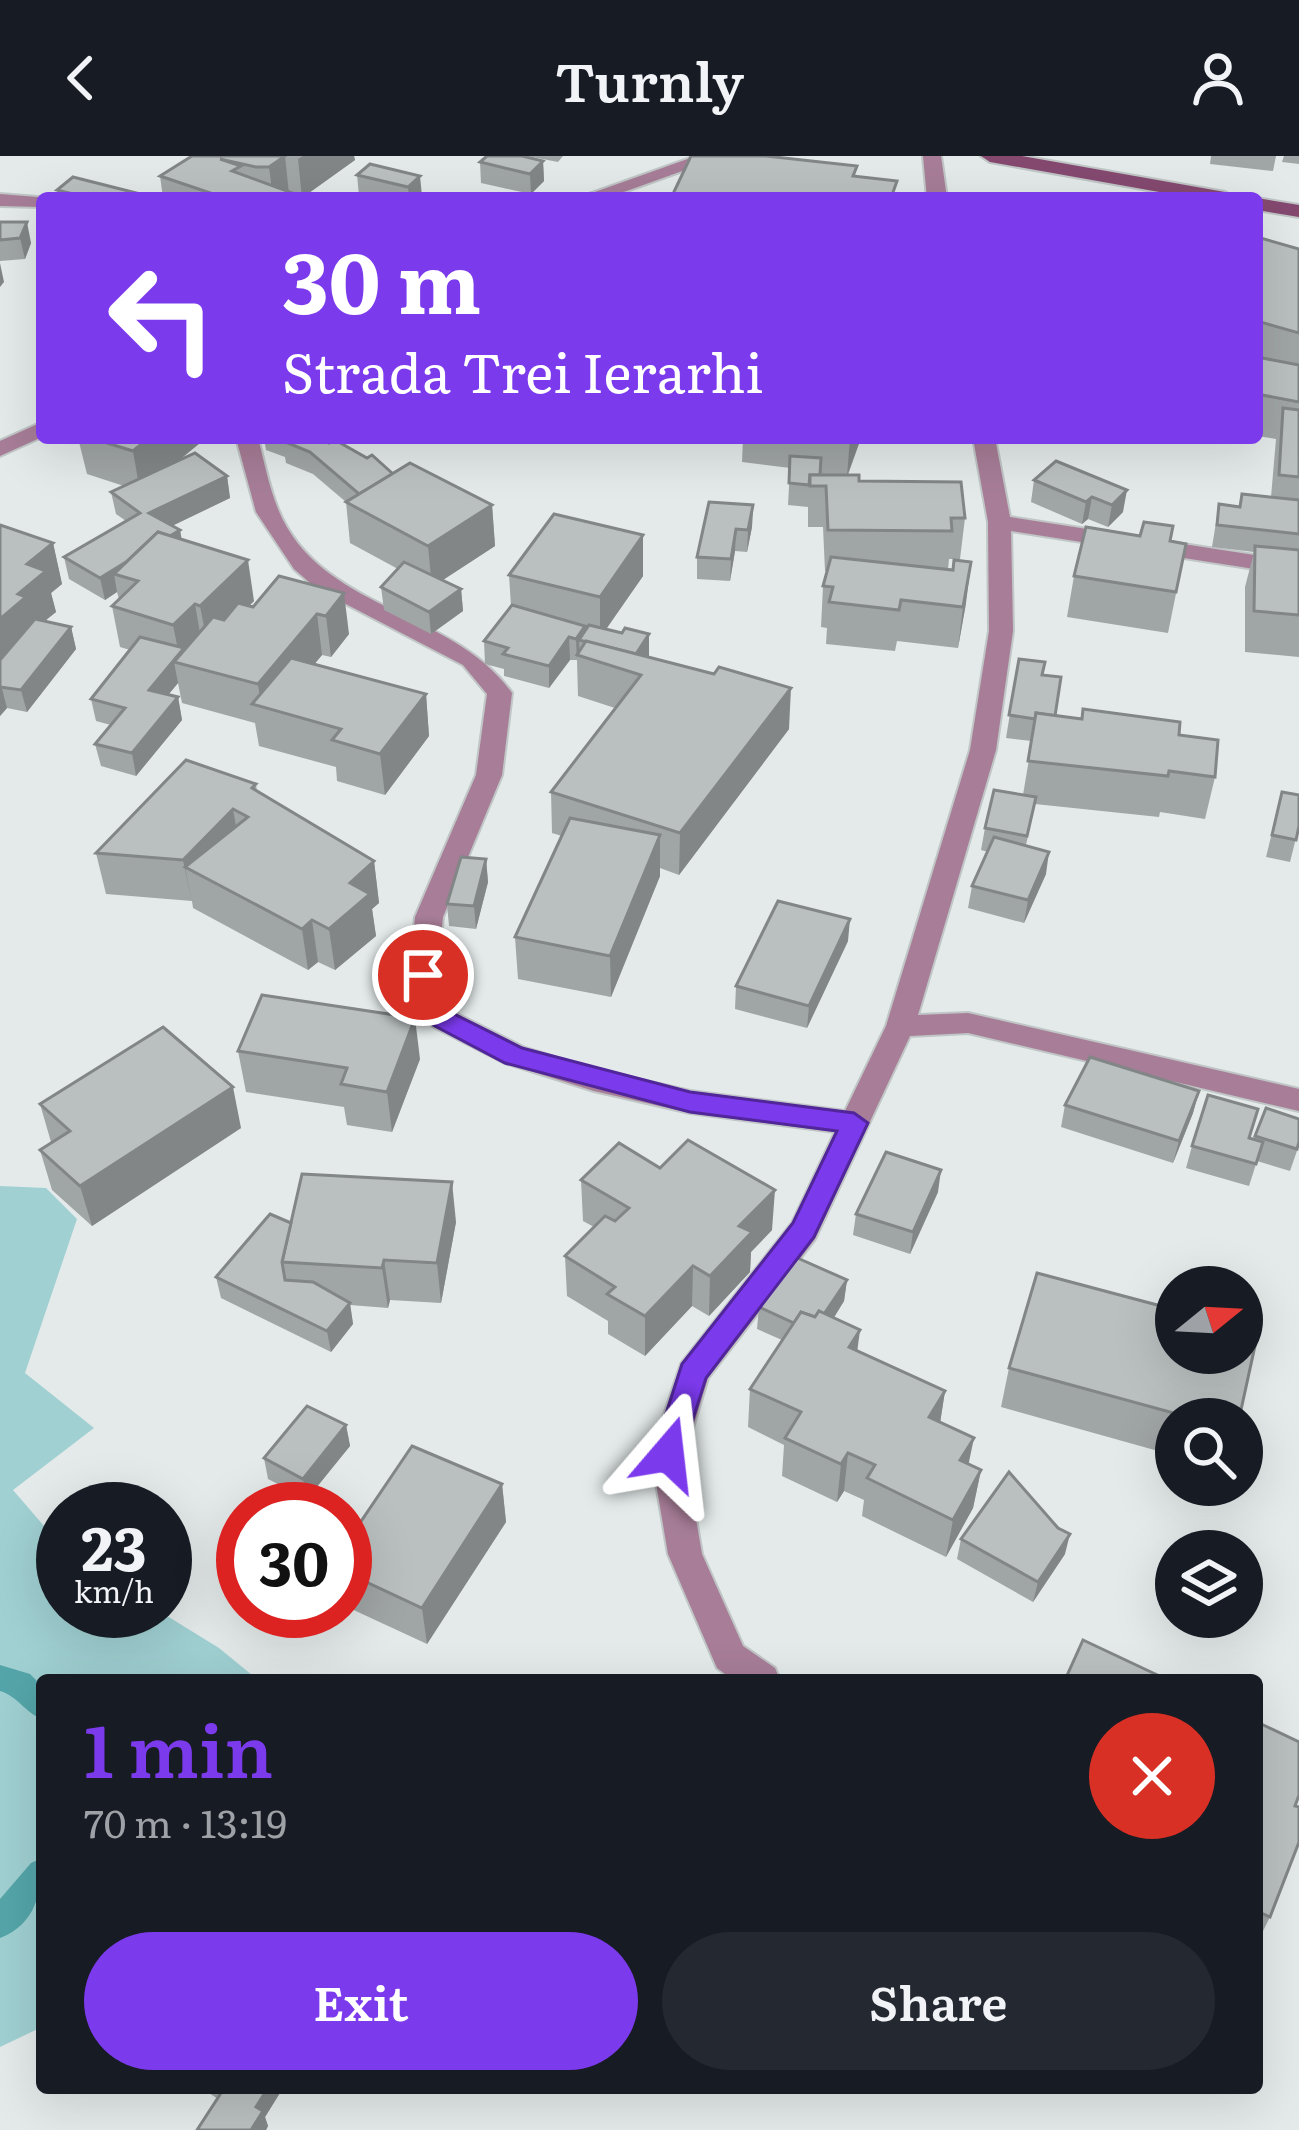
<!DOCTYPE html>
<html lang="en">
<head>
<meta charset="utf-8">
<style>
	body { margin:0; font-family:Literata,serif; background:#242831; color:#f1f3f6; height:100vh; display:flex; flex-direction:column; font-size:45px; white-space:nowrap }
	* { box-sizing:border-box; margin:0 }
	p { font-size:39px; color:#9ea1a6 }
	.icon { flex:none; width:66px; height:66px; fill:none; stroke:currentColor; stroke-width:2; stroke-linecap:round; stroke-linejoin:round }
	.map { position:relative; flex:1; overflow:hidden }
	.sheet { position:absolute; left:36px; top:1518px; width:1227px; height:420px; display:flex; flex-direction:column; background:#171b24; border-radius:12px; box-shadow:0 12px 48px #0002 }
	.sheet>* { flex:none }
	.hud { position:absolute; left:36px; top:36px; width:1227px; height:252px; border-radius:12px; box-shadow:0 12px 48px #0002; background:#7c3aed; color:#fff; overflow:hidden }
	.needle { width:78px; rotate:72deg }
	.buttons { position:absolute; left:1155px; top:1110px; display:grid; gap:24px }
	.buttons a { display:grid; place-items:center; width:108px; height:108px; border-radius:50%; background:#171b24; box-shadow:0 12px 48px #0002; font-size:60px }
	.speed { position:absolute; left:36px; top:1326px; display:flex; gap:24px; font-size:60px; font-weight:700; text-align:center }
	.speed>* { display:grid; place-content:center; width:156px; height:156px; border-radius:50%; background:#171b24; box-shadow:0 12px 48px #0002; line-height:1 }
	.speed small { font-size:30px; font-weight:400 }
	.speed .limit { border:18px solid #d22; background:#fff; color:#111 }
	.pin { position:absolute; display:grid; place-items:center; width:102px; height:102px; color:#fff; margin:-51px; border:6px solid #fff; border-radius:50%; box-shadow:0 3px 12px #0007 }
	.me { position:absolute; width:132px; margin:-66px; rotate:17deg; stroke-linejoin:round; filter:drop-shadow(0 0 9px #0008) }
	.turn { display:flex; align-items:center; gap:42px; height:252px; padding:0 48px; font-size:54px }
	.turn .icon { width:156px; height:156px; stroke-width:2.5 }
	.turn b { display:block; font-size:84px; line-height:102px }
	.round { display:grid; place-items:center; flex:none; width:126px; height:126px; border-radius:63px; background:#242831 }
	.headline { display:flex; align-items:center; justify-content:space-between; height:204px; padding:0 48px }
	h1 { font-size:72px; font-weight:600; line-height:90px; color:#7c3aed }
	.action { display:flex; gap:24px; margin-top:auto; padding:24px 48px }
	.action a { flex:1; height:138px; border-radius:72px; background:#7c3aed; color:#fff; font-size:48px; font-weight:600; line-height:138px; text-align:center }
	.action a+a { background:#242831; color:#f1f3f6 }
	header { display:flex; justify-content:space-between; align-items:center; height:156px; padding:0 48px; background:#171b24; font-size:54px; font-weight:600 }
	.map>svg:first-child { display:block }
</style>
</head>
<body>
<header><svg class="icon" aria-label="back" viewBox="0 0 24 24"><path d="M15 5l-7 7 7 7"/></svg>Turnly<svg class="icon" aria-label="person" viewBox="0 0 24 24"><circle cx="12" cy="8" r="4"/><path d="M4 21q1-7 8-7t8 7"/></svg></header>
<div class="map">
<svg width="1299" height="1974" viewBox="0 0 1299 1974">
	<rect width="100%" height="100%" fill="#e4eaea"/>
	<path fill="#a0d0d2" d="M0,1030l46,2 31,31 -52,154 69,55 -81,62 50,58v63h96l60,37 39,32h-216v347l-42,20z"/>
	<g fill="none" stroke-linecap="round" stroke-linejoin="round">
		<g fill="#54a5a9" fill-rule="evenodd">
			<path d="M0,1509l30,9 12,12v33c-17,-6 -24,-23 -42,-28z"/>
			<path d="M42,1702c0,34 -6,66 -42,80v-39l31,-36z"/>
		</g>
		<g stroke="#c0c5c5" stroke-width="4">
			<g id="street">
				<path d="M696,0h28l-117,42h-29z"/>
				<path d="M923,0h18l6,42h-20z"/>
				<path d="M0,38l50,4h-8v9l-42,-1z"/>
				<path d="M42,266v15l-42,19v-15z"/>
				<path d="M236,282h22c6,23 11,49 20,71 41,102 175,100 234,184l-10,82 -59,142 -6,58 16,37 72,36 69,21 96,22 155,20 41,-85 84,-276 19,-119 -1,-109 -15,-84h22l15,79 289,45v14l-288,-45 2,100 -17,119 -78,265 50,-2 331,76v22l-331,-78 -58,3 -95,203 -107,139 -23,76 17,100 41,92 32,22 5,12h-47l-16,-12 -49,-114 -17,-100 30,-90 111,-141 43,-91 -145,-19 -96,-22 -89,-28 -73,-37 -23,-51 6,-58 61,-142 11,-81 -24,-29 -146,-76 -23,-20 -38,-57z"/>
			</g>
		</g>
		<g stroke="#c0c5c5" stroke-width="4">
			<g id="secondary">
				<path d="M981,0h41l203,36 10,6h-42l-203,-36z"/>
				<path d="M1257,42l42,7v12l-42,-7z"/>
			</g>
		</g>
		<use href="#street" fill="#a77d97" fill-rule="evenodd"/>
		<use href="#secondary" fill="#854970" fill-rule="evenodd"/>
	</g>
	<g fill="#a0a5a5">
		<path d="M189,0h165l1,4 -52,37 3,1h-143l-3,-22 29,-18z"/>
		<path d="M527,0h36l-5,6z"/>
		<path d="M1211,0h65l-3,15 -63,-7z"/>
		<path d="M1284,0h15v8l-17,-2z"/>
		<path d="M543,5l1,20 -13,13 -50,-11 -1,-21z"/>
		<path d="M370,8l52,32 -2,2h-52l-9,-2 -2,-21z"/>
		<path d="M57,34l99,8h-97z"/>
		<path d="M0,66l31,21 -6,16 -25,2z"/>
		<path d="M1257,81l42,12v408l-54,-5v-65l9,-35 -42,-5 7,-43 20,3 3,-13 29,3 5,-58 -19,-3z"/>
		<path d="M78,282h128l-29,24 50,14 3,22 -58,28 8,4 1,9 73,62 -5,5 4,1 26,-31 70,58 -18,23 -9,-2 -8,9 112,30 3,42 -44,59 -48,-14 -1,-14 -77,-21 -4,-23 -73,-20 -4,-20 -10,12 10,2 4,23 -46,56 -35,-10 -6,-22 16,-19 -15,-4 -5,-22 39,-49 -10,-3 -8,-41 7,-7 -2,-7 -12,8 -36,-21 -5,-22 62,-36 -10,-7 -5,-22 13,-6 -37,-12z"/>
		<path d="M264,282h54l75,36 99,31 3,41 -52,34 18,9 2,22 -32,23 -47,-24 -3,-23 17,-18 -48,-26 -4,-41 -33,-28 -27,-11 -1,-6 -19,-7z"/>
		<path d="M743,282h118l-13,37 11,6 106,37 -5,41h-11l-1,11 18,33 -8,45 -61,-7 -2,10 -69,-7 1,-16 -6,-1 2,-41 4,-15h-2l-2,-44h-15v-20l-20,-2 2,-37 -48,-6z"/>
		<path d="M1056,305l67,51 -15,15 -20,-8 -6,5 -51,-22 3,-22z"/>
		<path d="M753,349l-1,22 -5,25 -12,-1 -5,30 -33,-2v-22z"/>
		<path d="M0,369l53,18 9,41 -11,9 5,19 -12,9 27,6 5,22 -49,63 -20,-4 -7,8z"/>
		<path d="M643,379v41l-37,53 42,28 141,72 -110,146 -19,-7v8l-49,121 -93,-18 -3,-42 47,-101 -10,-3 -1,-41 64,-84 -37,-12 -1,-36h-7l-21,28 -45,-12v-7l-19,-5 -1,-23 27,-35 -2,-31z"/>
		<path d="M1170,385l16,3 -18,89 -101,-16 7,-41z"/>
		<path d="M1019,503l24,16 12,41 124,19 36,42 -10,42 -45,-7 -1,5 -124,-13 -9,41 20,29 -22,49 -56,-15 4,-22 16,-34 -7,-2 4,-22 38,-33 9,-54 -26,-3z"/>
		<path d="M256,628l1,8 117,69 5,42 -7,6 4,27 -41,34 -17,-8 -10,8 -115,-62 -1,-7 -86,-7 -10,-41z"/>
		<path d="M1282,636l17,34 -9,36 -24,-5z"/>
		<path d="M486,703l2,23 -12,47 -27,-3 -2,-22z"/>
		<path d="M848,785l-41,87 -72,-19 1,-23z"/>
		<path d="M238,895l182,8 -28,73 -45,-7 -3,-18 -98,-15z"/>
		<path d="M1199,935l-6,22 -20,50 -112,-36 4,-22z"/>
		<path d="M40,948l201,24 -149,98 -40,-36 -12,-40 11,-8z"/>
		<path d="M1266,952l33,37 -9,26 -33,-10 -8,25 -63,-18 6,-22 61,-7z"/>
		<path d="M660,1012l112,62 -21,22 -1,20 -41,44 -17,-10 -47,50 -37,-22v-13l-41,-25 -2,-40 29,-29 -11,-6 -2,-41z"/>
		<path d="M938,1036l-28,62 -57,-19 3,-21z"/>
		<path d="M456,1066l-15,81 -51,-3 -2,8 -38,-3 3,19 -22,28 -110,-54 -5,-21 75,-54z"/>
		<path d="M847,1124l-3,21 -10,17 23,33 88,40 -5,31 29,42 12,6 -8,38 -27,49 -84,-41 2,-16 -20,-9 -7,11 -55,-26 2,-31 -36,-18 2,-38 32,-49 -25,-11 2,-22z"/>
		<path d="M1009,1212l230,51h-63v37l-175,-49z"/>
		<path d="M346,1269l4,21 -43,53 -39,-20 -4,-21z"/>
		<path d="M502,1328l4,38 -79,122 -82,-38v-61z"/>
		<path d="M961,1383l104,15 -32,48 -76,-43z"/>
		<path d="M1257,1566l38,84 -25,111 -13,26z"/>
		<path d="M207,1932h76l-18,29 3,9 -2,4h-69l21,-31 -9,-6z"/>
	</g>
	<g fill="#828686">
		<path d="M285,0l4,38 -16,4 -4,-31z"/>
		<path d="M303,0h51l1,4 -53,38 -4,-39z"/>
		<path d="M543,5l1,20 -13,13 -1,-20z"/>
		<path d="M420,20l2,20 -13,2 -1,-11z"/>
		<path d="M27,66l4,21 -6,16 -5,-21z"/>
		<path d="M0,107l4,19 -4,5z"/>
		<path d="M149,282h57l-66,54 -7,-41z"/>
		<path d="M850,282h11l-14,38z"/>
		<path d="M227,320l3,22 -77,37 -4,-22z"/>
		<path d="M1127,334l-4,22 -15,15 4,-22z"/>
		<path d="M1092,341l-4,22 -6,5 4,-22z"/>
		<path d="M492,349l3,41 -63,41 -4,-41z"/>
		<path d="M753,349l-1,22 -5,25 1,-22z"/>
		<path d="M736,373l-1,22 -5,30 1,-22z"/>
		<path d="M180,374l4,22 -70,22 3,18 -12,8 -5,-22z"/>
		<path d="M643,379v41l-43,62v-41z"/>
		<path d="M53,387l9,41 -11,9 5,19 -22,18 -34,39v-50l18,-25 9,-30z"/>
		<path d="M248,404l6,41 -46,46 -8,-41z"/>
		<path d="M971,406l-5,41 -8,45 5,-41z"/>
		<path d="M461,433l2,22 -32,23 -2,-22z"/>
		<path d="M344,437l5,41 -18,23 -5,-41z"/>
		<path d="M195,448l7,41 -28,17 4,21 -24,29 -5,-22 30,-35 -6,-30z"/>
		<path d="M317,458l5,41 -46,56 -15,-4 -3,-23z"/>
		<path d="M585,470v15l-6,-1 1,16 -3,-1v6l-1,-22z"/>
		<path d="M71,471l5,22 -49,63 -6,-22z"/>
		<path d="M649,478v22l-23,13z"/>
		<path d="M569,481l1,23 -21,28v-22z"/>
		<path d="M1,529l6,23 -7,8v-29z"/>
		<path d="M791,532l-2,41 -110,146 1,-42z"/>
		<path d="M426,538l3,42 -44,59 -5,-41z"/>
		<path d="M178,541l4,23 -46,56 -4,-23z"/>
		<path d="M233,653l7,41 -55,17 7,35 -9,-42z"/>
		<path d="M660,679v41l-49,121 -1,-41z"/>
		<path d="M1049,696l-3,22 -22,49 4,-23z"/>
		<path d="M486,703l2,23 -12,47 -2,-23z"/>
		<path d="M374,705l5,42 -7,6 4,27 -41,34 -6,-41 21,-46z"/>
		<path d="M850,763l-2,22 -41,87 2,-22z"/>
		<path d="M312,764l6,42 -10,8 -6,-41z"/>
		<path d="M415,862l5,41 -28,73 -5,-40z"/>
		<path d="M233,931l8,41 -149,98 -12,-40z"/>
		<path d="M1199,935l-6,22 -20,50 6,-22z"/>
		<path d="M941,1014l-3,22 -28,62 3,-22z"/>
		<path d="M452,1026l4,40 -15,81 -4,-40z"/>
		<path d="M775,1034l-3,40 -21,22 -1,20 -41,44 1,-40 29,-50z"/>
		<path d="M384,1104l6,40 -2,8 -6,-40z"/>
		<path d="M693,1110l-1,40 -47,50v-40z"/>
		<path d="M847,1124l-3,21 -33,52 2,-22z"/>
		<path d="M350,1147l3,21 -22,28 -4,-21z"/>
		<path d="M860,1174l-5,39 -6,-22z"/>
		<path d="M945,1235l-6,39 -10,-13z"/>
		<path d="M346,1269l4,21 -43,53 -4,-20z"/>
		<path d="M974,1282l-8,38 -6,-16z"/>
		<path d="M848,1297l-4,38 -7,11 4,-38z"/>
		<path d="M981,1314l-8,38 -27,49 7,-37z"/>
		<path d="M502,1328l4,38 -79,122 -5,-36z"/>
		<path d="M1070,1378l-5,20 -32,48 5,-20z"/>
		<path d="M268,1932h15l-18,29 3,9 -2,4h-15l5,-23z"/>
	</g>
	<g fill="#bac0c0" stroke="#828686" stroke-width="3">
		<path d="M192,0h93l-16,11h-13l-36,-8 21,7 -9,5 74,27h-81l-65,-22z"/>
		<path d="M487,0h35l21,5 -13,13 -50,-12z"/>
		<path d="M691,0h75l91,10 -4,10 44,5 -6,17h-220z"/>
		<path d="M370,8l50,12 -12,11 -51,-12z"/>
		<path d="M73,21l83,21h-67l-32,-8z"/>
		<path d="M0,66h27l-7,16 -20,2z"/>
		<path d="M1257,81l42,12v84l-42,-12z"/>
		<path d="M1257,201l42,8v37l-42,-8z"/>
		<path d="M1283,252l16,2v67l-20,-2z"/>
		<path d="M91,282h58l-16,13z"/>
		<path d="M287,282h31l11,5 6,-3 32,18 5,-3 21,19 -34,20 -49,-42 -27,-11z"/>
		<path d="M195,297l32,23 -78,37 31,17 -10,6 -12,-4 -32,30 -26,16 -36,-21 76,-44 -29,-21z"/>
		<path d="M790,300l31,2 -1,17h-10l-1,10 -20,-2z"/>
		<path d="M1056,305l71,29 -15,15 -20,-8 -6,5 -52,-22z"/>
		<path d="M410,307l82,42 -64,41 -82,-44z"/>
		<path d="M810,319h49v6l102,1 4,36h-14l1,13 -124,-1 -2,-44h-16z"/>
		<path d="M1242,338l57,6v34l-82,-9 2,-21 21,3z"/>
		<path d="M709,346l44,3 -5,25 -12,-1 -5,30 -34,-2z"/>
		<path d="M554,358l89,21 -43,62 -91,-22z"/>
		<path d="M1144,366l29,4 -3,15 16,3 -10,48 -102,-16 12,-49 54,9z"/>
		<path d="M0,369l53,18 -26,21 19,7 -28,23 8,3 -26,22z"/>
		<path d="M158,376l90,28 -48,46 -5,-2 -22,21 -61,-19 26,-25 -24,-7z"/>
		<path d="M1255,390l44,4v65l-45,-4z"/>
		<path d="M831,401l122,13 1,-10 17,2 -8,45 -62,-7 -2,10 -70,-8 4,-15 -10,-1z"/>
		<path d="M404,406l57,27 -32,23 -48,-25z"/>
		<path d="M279,420l65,17 -18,23 -9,-2 -59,70 -84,-22 39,-45 11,3 14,-17 15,4z"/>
		<path d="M512,449l73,21 -9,13 -7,-2 -20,29 -46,-12 5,-6 -24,-7z"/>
		<path d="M35,463l36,8 -50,63 -21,-3v-27z"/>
		<path d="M589,469l33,8 3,-5 24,6 -13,20 -57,-14z"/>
		<path d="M140,481l44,11 -35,42 29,7 -46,56 -37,-9 30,-36 -34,-9z"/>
		<path d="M586,485l128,33 5,-7 72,21 -111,145 -129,-41 90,-117 -64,-20z"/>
		<path d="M291,502l135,36 -46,60 -48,-14 9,-11 -89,-25z"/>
		<path d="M1019,503l26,3 -3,13 19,2 -6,39 -19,-3 -1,6 -26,-4z"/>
		<path d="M1083,553l97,13 -1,13 39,5 -3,37 -46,-6 -1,5 -140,-15 8,-48 46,6z"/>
		<path d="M186,604l70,24 -4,4 122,73 -24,22 20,11 -41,35 -17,-9 -10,9 -117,-62 63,-50 -15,-8 -50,51 -87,-7z"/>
		<path d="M994,634l42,7 -9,39 -42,-8z"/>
		<path d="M1282,636l17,3v31l-3,14 -24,-5z"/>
		<path d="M570,662l90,17 -50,121 -95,-19z"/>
		<path d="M994,681l55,15 -21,48 -56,-14z"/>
		<path d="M461,701l25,2 -12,47 -27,-2z"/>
		<path d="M778,745l72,18 -41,87 -73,-20z"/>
		<path d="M262,839l153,23 -28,74 -46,-8 6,-16 -109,-17z"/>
		<path d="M163,871l70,60 -153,99 -40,-36 30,-19 -30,-27z"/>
		<path d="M1090,901l109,34 -20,50 -114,-36z"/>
		<path d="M1208,939l50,14 -9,29 14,4 -7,22 -64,-18z"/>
		<path d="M1266,952l33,11v23l-2,7 -42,-13z"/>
		<path d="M688,984l87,50 -36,36 13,6 -42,44 -17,-10 -48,50 -38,-22 8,-7 -50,-31 40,-40 10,5 14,-13 -48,-28 38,-37 41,25z"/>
		<path d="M886,996l55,18 -28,62 -57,-18z"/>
		<path d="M302,1018l150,8 -15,81 -53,-3 -2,8 -100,-6z"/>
		<path d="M270,1058l21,9 -9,39 3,18 28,2 37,21 -23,28 -111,-54z"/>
		<path d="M793,1100l54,24 -23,34 -5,-3 -4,6 -14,-5 -7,11 -35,-16z"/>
		<path d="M1037,1117l139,37v43h66v-25l16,4 -19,87h-12l-37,-11 -2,9 -179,-49z"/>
		<path d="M819,1155l41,19 -11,17 96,44 -16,26 45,21 -14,22 21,10 -28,50 -86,-42 8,-13 -27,-12 -7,11 -56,-26 16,-26 -51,-23 51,-77 14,5z"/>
		<path d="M307,1250l39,19 -43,54 -39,-21z"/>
		<path d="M412,1290l90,38 -80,124 -77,-36v-27z"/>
		<path d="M1009,1316l49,56 12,6 -32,48 -77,-43z"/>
		<path d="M1083,1484l85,40h-103z"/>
		<path d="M1257,1566l42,20v53l-4,11 4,1v35l-29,75 -13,-6z"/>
		<path d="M220,1932h48l-12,19 7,4 -12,19h-54l26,-40z"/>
	</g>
	<path fill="#7c3aed" stroke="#51269a" stroke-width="3" d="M423,810l9,3 20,44 70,35 168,44 164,21 14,10 -54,114 -108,141 -27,85 -11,4 -11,-4 -4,-9 29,-90 111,-141 44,-92 -147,-19 -185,-49 -72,-38 -22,-50z"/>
</svg>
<div class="buttons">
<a><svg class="needle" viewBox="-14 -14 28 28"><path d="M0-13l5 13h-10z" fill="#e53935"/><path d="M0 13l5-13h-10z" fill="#9ea1a6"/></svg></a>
<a><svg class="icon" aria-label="search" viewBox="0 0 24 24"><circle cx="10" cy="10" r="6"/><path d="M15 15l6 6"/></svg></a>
<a><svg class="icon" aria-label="layers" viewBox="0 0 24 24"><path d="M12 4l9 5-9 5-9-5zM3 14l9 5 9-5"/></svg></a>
</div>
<div class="speed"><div>23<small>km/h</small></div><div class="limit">30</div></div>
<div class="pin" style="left:423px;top:819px;background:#d93025"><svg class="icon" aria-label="arrive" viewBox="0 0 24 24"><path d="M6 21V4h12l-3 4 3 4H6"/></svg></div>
<svg class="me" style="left:668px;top:1298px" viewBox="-20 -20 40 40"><path d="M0-17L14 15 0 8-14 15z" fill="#7c3aed" stroke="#fff" stroke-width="4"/></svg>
<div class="hud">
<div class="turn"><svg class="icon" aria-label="left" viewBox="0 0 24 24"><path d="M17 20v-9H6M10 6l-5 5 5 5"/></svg><div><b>30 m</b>Strada Trei Ierarhi</div></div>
</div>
<section class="sheet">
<div class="headline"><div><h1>1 min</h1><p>70 m · 13:19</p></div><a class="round" style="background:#d93025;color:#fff"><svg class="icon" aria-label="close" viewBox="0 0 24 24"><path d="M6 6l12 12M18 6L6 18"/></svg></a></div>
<div class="action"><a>Exit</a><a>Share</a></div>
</section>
</div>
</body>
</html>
